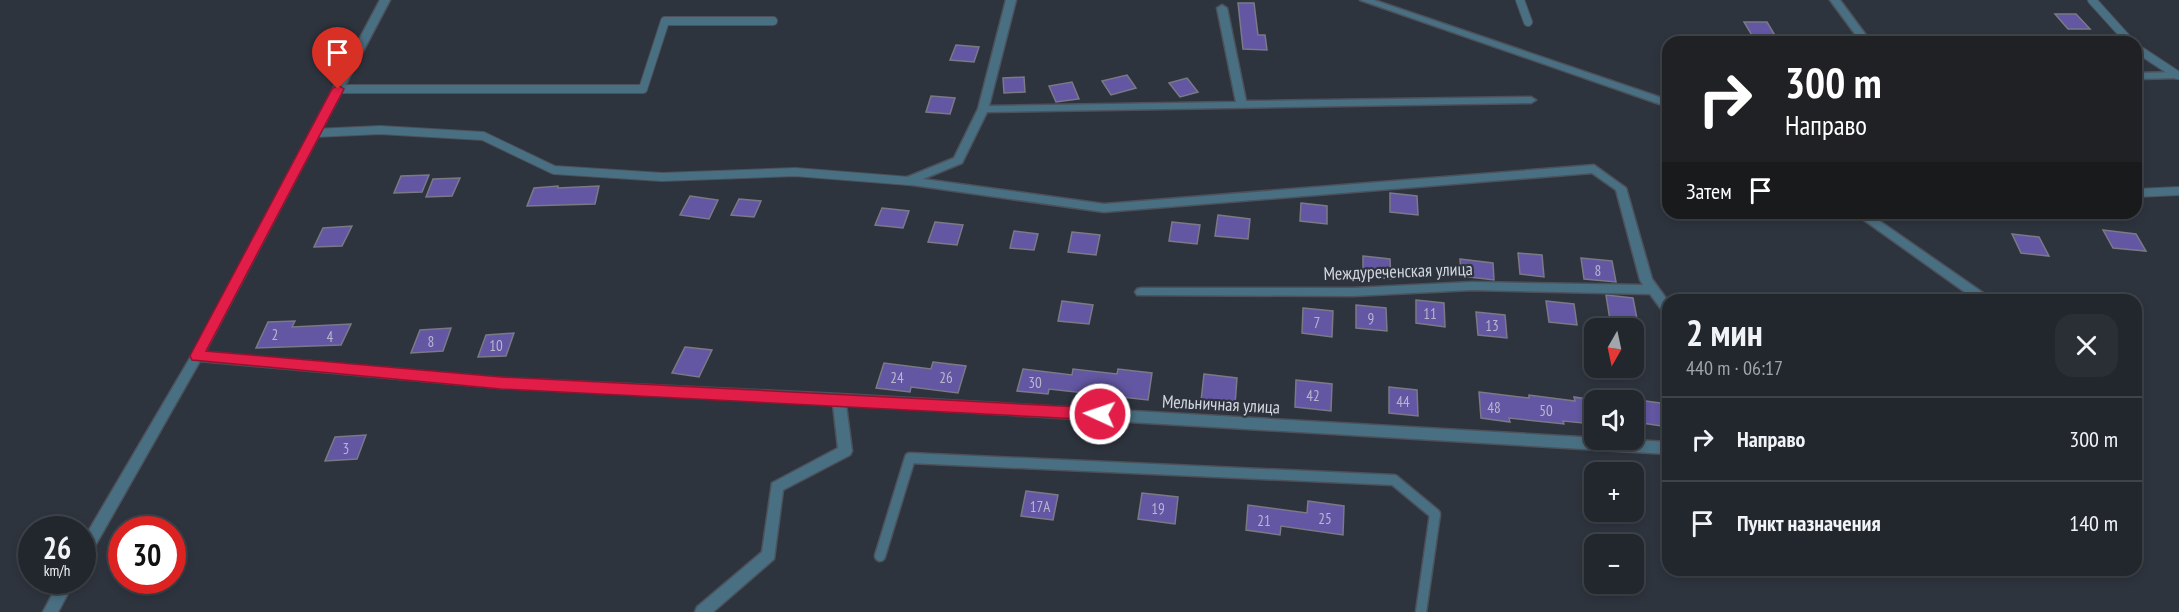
<!DOCTYPE html>
<html lang="ru">
<head>
<meta charset="utf-8">
<style>
	body { margin:0; font-family:"PT Sans Narrow",sans-serif; background:#2a2f36; color:#f1f3f6; height:100vh; display:flex; flex-direction:column; font-size:22px; white-space:nowrap }
	* { box-sizing:border-box; margin:0 }
	p { font-size:20px; color:#a2a5aa }
	.icon { flex:none; width:33px; height:33px; fill:none; stroke:currentColor; stroke-width:2; stroke-linecap:round; stroke-linejoin:round }
	.map { position:relative; flex:1; overflow:hidden }
	.drawer { position:absolute; left:1662px; top:294px; width:480px; height:282px; display:flex; flex-direction:column; background:#22272e; border-radius:18px; box-shadow:0 3px 9px #0003,0 0 0 2px #3f444a }
	.drawer>* { flex:none }
	.guide { position:absolute; left:1662px; top:36px; width:480px; height:183px; border-radius:18px; box-shadow:0 3px 9px #0003,0 0 0 2px #3f444a; background:#202124; color:#fff; overflow:hidden }
	.needle { width:39px; rotate:189deg }
	.tools { position:absolute; left:1584px; top:318px; display:grid; gap:12px }
	.tools a { display:grid; place-items:center; width:60px; height:60px; border-radius:12px; background:#22272e; box-shadow:0 3px 9px #0003,0 0 0 2px #3f444a; font-size:30px }
	.speed { position:absolute; left:18px; top:516px; display:flex; gap:12px; font-size:30px; font-weight:700; text-align:center }
	.speed>* { display:grid; place-content:center; width:78px; height:78px; border-radius:50%; background:#22272e; box-shadow:0 3px 9px #0003,0 0 0 2px #3f444a; line-height:1 }
	.speed small { font-size:15px; font-weight:400 }
	.speed .limit { border:9px solid #d22; background:#fff; color:#111 }
	.pin { position:absolute; display:grid; place-items:center; width:51px; height:51px; color:#fff; margin:-62px -26px; border-radius:50% 50% 50% 0; rotate:-45deg; box-shadow:0 0 6px #0007 }
	.pin .icon { rotate:45deg }
	.me { position:absolute; width:66px; margin:-33px; rotate:273deg; stroke-linejoin:round; filter:drop-shadow(0 0 4px #0008) }
	.turn { display:flex; align-items:center; gap:21px; height:126px; padding:0 24px; font-size:27px }
	.turn .icon { width:78px; height:78px; stroke-width:2.5 }
	.turn b { display:block; font-size:42px; line-height:51px }
	.then { display:flex; align-items:center; height:57px; padding:0 24px; background:#0003; gap:12px; font-size:22px }
	.round { display:grid; place-items:center; flex:none; width:63px; height:63px; border-radius:18px; background:#2a2f36 }
	.head { display:flex; align-items:center; justify-content:space-between; height:102px; padding:0 24px }
	h1 { font-size:36px; font-weight:800; line-height:45px }
	ul { padding:0; list-style:none }
	li { display:flex; align-items:center; gap:18px; height:84px; padding:0 24px; border-top:2px solid #3f444a }
	li div { flex:1 }
	li b { display:block; font-size:22px }
	li em { font-style:normal }
	.map>svg:first-child { display:block }
</style>
</head>
<body>
<div class="map">
<svg width="2179" height="612" viewBox="0 0 2179 612">
	<rect width="100%" height="100%" fill="#2e343e"/>
	<g fill="#6356a2" stroke="#7a7986" stroke-width="1.5">
		<path d="M1238,3h16l4,32h7l2,15 -24,-1z"/>
		<path d="M2055,14h21l14,15h-22z"/>
		<path d="M1744,22h23l9,15h-23z"/>
		<path d="M956,45l23,2 -5,15 -24,-2z"/>
		<path d="M1127,75l9,13 -25,7 -9,-14z"/>
		<path d="M1024,77l1,15 -21,1 -1,-15z"/>
		<path d="M1187,78l11,14 -18,5 -11,-14z"/>
		<path d="M1072,82l7,17 -23,3 -7,-16z"/>
		<path d="M931,96l24,2 -5,16 -24,-2z"/>
		<path d="M429,175l-7,17 -28,1 7,-17z"/>
		<path d="M460,178l-8,18 -26,1 7,-18z"/>
		<path d="M558,186v2l41,-2 -4,18 -68,2 7,-18z"/>
		<path d="M1390,193l27,3 1,19 -28,-3z"/>
		<path d="M690,196l28,4 -9,19 -29,-4z"/>
		<path d="M739,199l22,2 -7,16 -23,-2z"/>
		<path d="M1301,203l26,3v18l-27,-3z"/>
		<path d="M882,208l27,3 -6,17 -28,-3z"/>
		<path d="M1218,215l32,4 -2,20 -33,-3z"/>
		<path d="M935,222l28,3 -6,20 -29,-3z"/>
		<path d="M1172,222l28,3 -3,19 -28,-3z"/>
		<path d="M352,226l-10,20 -28,1 9,-19z"/>
		<path d="M2103,230l33,4 10,17 -33,-3z"/>
		<path d="M1014,231l24,3 -4,16 -24,-2z"/>
		<path d="M1072,232l28,3 -4,20 -28,-3z"/>
		<path d="M2012,234l27,3 10,19 -28,-3z"/>
		<path d="M1518,253l24,2 2,22 -24,-3z"/>
		<path d="M1363,256l27,3 1,20 -28,-3z"/>
		<path d="M1581,258l31,3 4,21 -32,-3z"/>
		<path d="M1460,259l33,4 1,17 -33,-4z"/>
		<path d="M1606,295l27,3 5,26 -28,-4z"/>
		<path d="M1416,300l28,3 1,24 -29,-4z"/>
		<path d="M1062,301l31,4 -4,19 -31,-3z"/>
		<path d="M1546,301l28,3 3,21 -28,-3z"/>
		<path d="M1356,305l30,3 1,23 -31,-3z"/>
		<path d="M1303,308l30,3 -1,26 -30,-4z"/>
		<path d="M1476,312l29,3 2,23 -29,-3z"/>
		<path d="M295,321l-3,6 59,-3 -10,21 -85,3 12,-26z"/>
		<path d="M451,328l-8,23 -32,2 9,-23z"/>
		<path d="M514,333l-8,23 -28,1 8,-22z"/>
		<path d="M685,347l27,3 -13,27 -27,-4z"/>
		<path d="M933,362l33,4 -8,27 -47,-6 -1,5 -34,-4 8,-25 47,6z"/>
		<path d="M1023,369l49,6 1,-6 44,5 1,-5 34,4 -4,27 -99,-11 -1,5 -31,-3z"/>
		<path d="M1204,374l33,4 -2,27 -34,-4z"/>
		<path d="M1296,380l36,4 -1,27 -36,-4z"/>
		<path d="M1389,387l28,3 1,26 -29,-3z"/>
		<path d="M1479,392l50,6v-3l46,6 -1,-4 20,3v24l-31,-3 1,3 -55,-6 1,4 -29,-4z"/>
		<path d="M1638,400l30,4v23l-26,-4z"/>
		<path d="M366,435l-9,24 -32,2 10,-24z"/>
		<path d="M1026,491l32,4 -5,25 -32,-4z"/>
		<path d="M1142,493l36,4 -3,27 -37,-5z"/>
		<path d="M1308,501l36,5 -1,29 -62,-9 -1,9 -34,-5 2,-25 59,8z"/>
	</g>
	<g fill="none" stroke-linecap="round" stroke-linejoin="round">
		<g stroke="#4c515b" stroke-width="10">
			<g id="service-far1">
				<path d="M1520,0l8,22"/>
				<path d="M2092,0l38,42"/>
				<path d="M2136,48l41,27"/>
				<path d="M338,89h305l22,-68h108"/>
				<path d="M315,133l65,-3 103,6 71,34 108,7 133,-5 114,9"/>
				<path d="M2136,193l43,-2"/>
			</g>
		</g>
		<g stroke="#4c515b" stroke-width="13">
			<path id="service" d="M880,556l30,-98 484,22 41,34 -14,98"/>
		</g>
		<g stroke="#4c515b" stroke-width="3">
			<g id="minor">
				<path d="M380,0h10l-185,352 296,26 338,16 829,48v12l-822,-49 6,46 -2,4 -67,35 -9,69 -61,53h-18l2,-5 65,-55 10,-69 66,-35 -5,-44 -332,-16 -301,-27 -113,199 -5,2v-20l111,-189z"/>
				<path d="M1006,0h10l-27,106 247,-4 -19,-94 5,-3 5,3 19,93 285,-4 5,3 -5,3 -544,9 -25,51 -39,16 181,25 490,-39 32,23 26,91 16,22v14l-4,-2 -14,-19 -178,-4 -119,6 -216,-1 -2,-3 2,-3 4,-1h212l119,-6 171,3 -3,-5 -24,-90 -24,-17 -488,39 -199,-28 -1,-3 1,-3 49,-20 24,-49z"/>
				<path d="M1360,0h14l294,100v7z"/>
				<path d="M1830,0h10l31,42h-10z"/>
				<path d="M2179,72v6l-43,1v-6z"/>
				<path d="M1854,213h14l121,84 2,3h-15z"/>
				<path d="M60,580h15l-17,32h-15z"/>
			</g>
		</g>
		<use href="#service-far1" stroke="#497082" stroke-width="8"/>
		<use href="#service" stroke="#497082" stroke-width="10"/>
		<use href="#minor" fill="#497082" fill-rule="evenodd"/>
	</g>
	<path fill="#e11d48" stroke="#92132f" stroke-width="1.5" d="M338,85l6,4 -138,262 295,26 599,31 5,2 2,4 -2,5 -5,1 -599,-31 -309,-29 -2,-4 2,-4 140,-263z"/>
	<g text-anchor="middle" dominant-baseline="central" stroke-width="4.5" stroke-linejoin="round" paint-order="stroke">
		<g font-size="15" fill="#b7b7cf">
			<text x="1598" y="270">8</text>
			<text x="1430" y="313">11</text>
			<text x="1371" y="318">9</text>
			<text x="1317" y="322">7</text>
			<text x="1492" y="325">13</text>
			<text x="275" y="334">2</text>
			<text x="330" y="336">4</text>
			<text x="431" y="341">8</text>
			<text x="496" y="345">10</text>
			<text x="897" y="377">24</text>
			<text x="946" y="377">26</text>
			<text x="1035" y="382">30</text>
			<text x="1313" y="395">42</text>
			<text x="1403" y="401">44</text>
			<text x="1494" y="407">48</text>
			<text x="1546" y="410">50</text>
			<text x="346" y="448">3</text>
			<text x="1040" y="506">17А</text>
			<text x="1158" y="508">19</text>
			<text x="1325" y="518">25</text>
			<text x="1264" y="520">21</text>
		</g>
		<g font-size="18" fill="#d3d7de" stroke="#2e343e">
			<text transform="translate(1398 271) rotate(-2)">Междуреченская улица</text>
			<text transform="translate(1221 404) rotate(3)">Мельничная улица</text>
		</g>
	</g>
</svg>
<div class="tools">
<a><svg class="needle" viewBox="-14 -14 28 28"><path d="M0-13l5 13h-10z" fill="#e53935"/><path d="M0 13l5-13h-10z" fill="#a2a5aa"/></svg></a>
<a><svg class="icon" aria-label="sound" viewBox="0 0 24 24"><path d="M4 9h4l5-4v14l-5-4H4zM17 9q2 3 0 6"/></svg></a>
<a>+</a>
<a>−</a>
</div>
<div class="speed"><div>26<small>km/h</small></div><div class="limit">30</div></div>
<div class="pin" style="left:338px;top:89px;background:#d93025"><svg class="icon" aria-label="arrive" viewBox="0 0 24 24"><path d="M6 21V4h12l-3 4 3 4H6"/></svg></div>
<svg class="me" style="left:1100px;top:414px" viewBox="-20 -20 40 40"><circle r="17" fill="#e11d48" stroke="#fff" stroke-width="3"/><path d="M0-11L8 9 0 5-8 9z" fill="#fff"/></svg>
<div class="guide">
<div class="turn"><svg class="icon" aria-label="right" viewBox="0 0 24 24"><path d="M7 20v-9h11M14 6l5 5-5 5"/></svg><div><b>300 m</b>Направо</div></div>
<div class="then">Затем<svg class="icon" aria-label="arrive" viewBox="0 0 24 24"><path d="M6 21V4h12l-3 4 3 4H6"/></svg></div>
</div>
<section class="drawer">
<div class="head"><div><h1>2 мин</h1><p>440 m · 06:17</p></div><a class="round"><svg class="icon" aria-label="close" viewBox="0 0 24 24"><path d="M6 6l12 12M18 6L6 18"/></svg></a></div>
<ul>
<li><svg class="icon" aria-label="right" viewBox="0 0 24 24"><path d="M7 20v-9h11M14 6l5 5-5 5"/></svg><div><b>Направо</b></div><em>300 m</em></li>
<li><svg class="icon" aria-label="arrive" viewBox="0 0 24 24"><path d="M6 21V4h12l-3 4 3 4H6"/></svg><div><b>Пункт назначения</b></div><em>140 m</em></li>
</ul>
</section>
</div>
</body>
</html>
